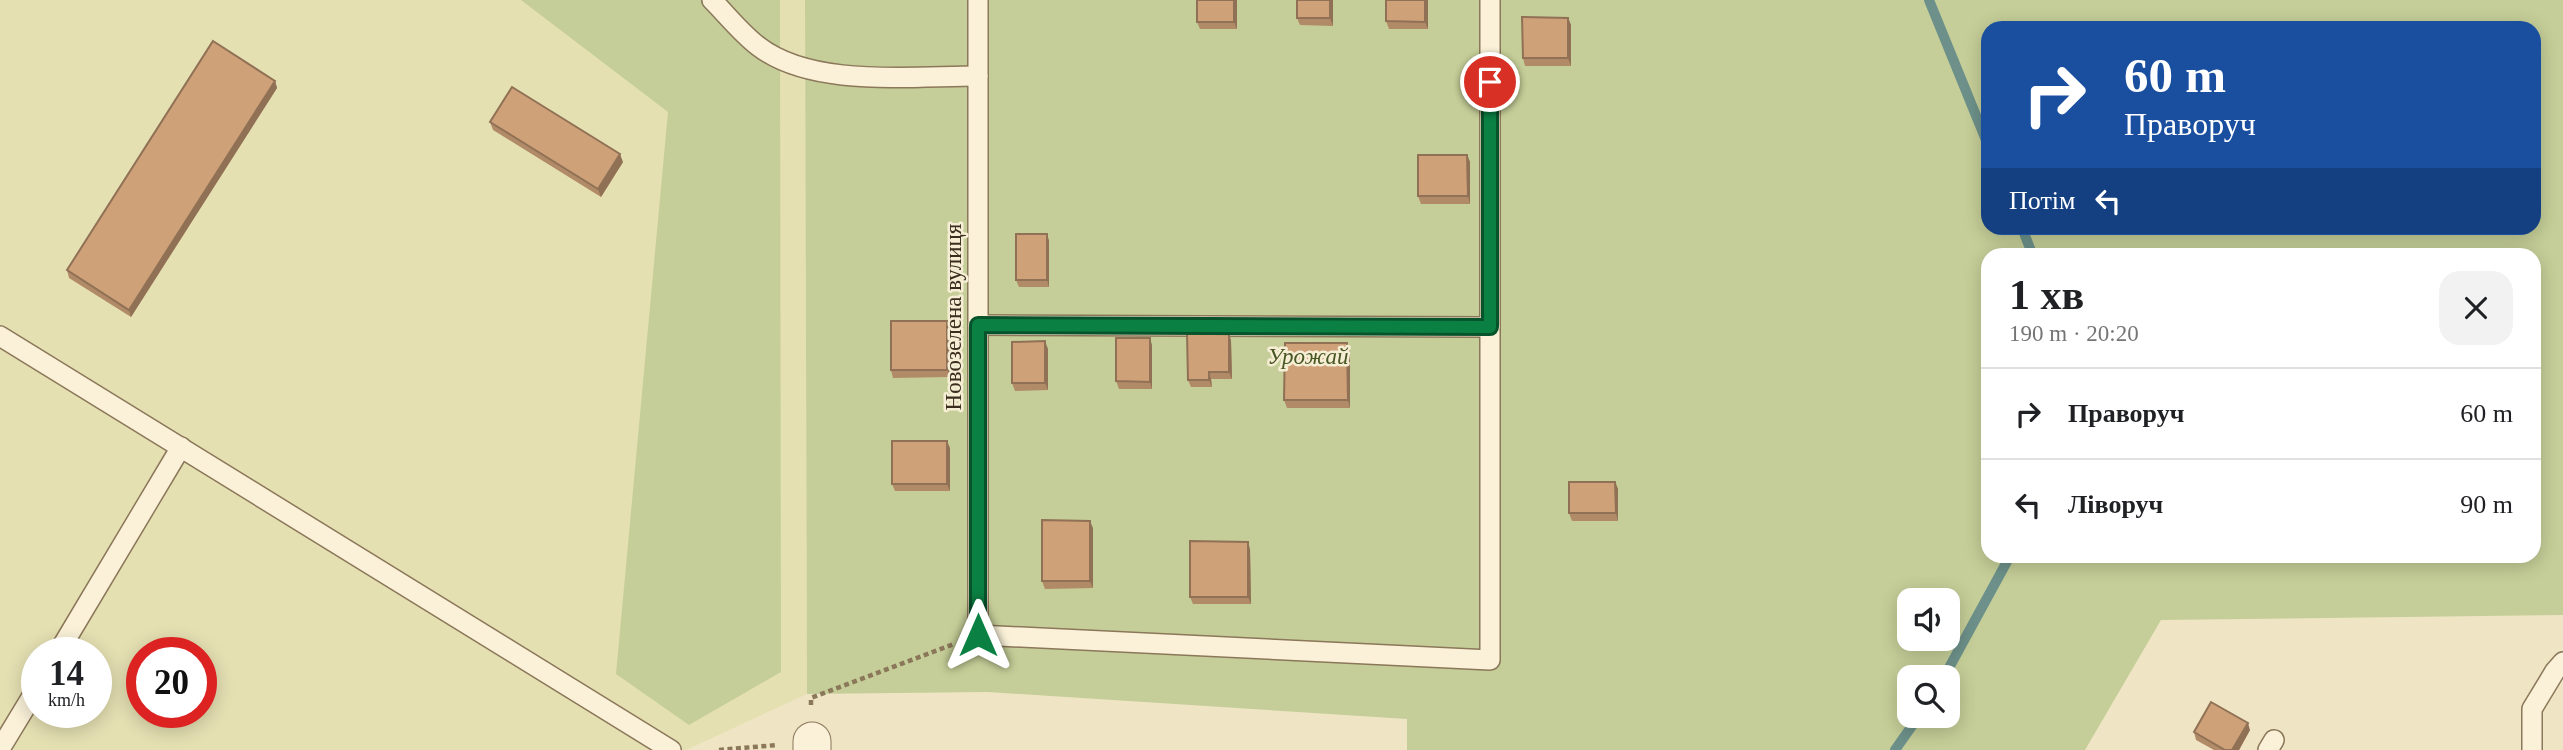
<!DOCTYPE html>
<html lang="uk">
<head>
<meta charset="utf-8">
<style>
	body { margin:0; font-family:"Times New Roman",serif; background:#f2f2f2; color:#202124; height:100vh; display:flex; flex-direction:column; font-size:26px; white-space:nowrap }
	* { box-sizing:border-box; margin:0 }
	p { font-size:23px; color:#757577 }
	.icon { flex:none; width:38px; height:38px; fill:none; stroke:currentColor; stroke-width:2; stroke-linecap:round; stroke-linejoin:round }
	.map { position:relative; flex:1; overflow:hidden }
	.panel { position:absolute; left:1981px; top:248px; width:560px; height:315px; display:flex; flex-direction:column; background:#fff; border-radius:21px; box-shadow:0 4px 18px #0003 }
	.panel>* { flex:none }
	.banner { position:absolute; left:1981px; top:21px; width:560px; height:214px; border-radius:21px; box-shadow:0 4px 18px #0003; background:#1a4fa0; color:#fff; overflow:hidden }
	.fabs { position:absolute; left:1897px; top:588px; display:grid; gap:14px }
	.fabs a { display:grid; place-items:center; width:63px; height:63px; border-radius:14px; background:#fff; box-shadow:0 4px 18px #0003; font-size:35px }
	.speed { position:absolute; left:21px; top:637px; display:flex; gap:14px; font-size:35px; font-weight:700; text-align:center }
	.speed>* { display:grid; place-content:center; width:91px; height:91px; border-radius:50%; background:#fff; box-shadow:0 4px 18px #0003; line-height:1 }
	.speed small { font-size:18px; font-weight:400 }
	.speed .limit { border:10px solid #d22; background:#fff; color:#111 }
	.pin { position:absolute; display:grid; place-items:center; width:60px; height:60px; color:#fff; margin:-30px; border:4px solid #fff; border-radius:50%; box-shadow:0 2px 7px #0007 }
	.me { position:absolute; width:77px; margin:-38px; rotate:0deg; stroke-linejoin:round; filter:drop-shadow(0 0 5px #0008) }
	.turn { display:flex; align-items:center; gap:24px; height:147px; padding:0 28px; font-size:32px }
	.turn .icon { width:91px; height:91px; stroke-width:2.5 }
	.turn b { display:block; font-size:49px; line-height:60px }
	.then { display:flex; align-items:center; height:66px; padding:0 28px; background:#0003; gap:14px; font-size:26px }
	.round { display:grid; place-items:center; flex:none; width:74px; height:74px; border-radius:21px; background:#f2f2f2 }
	.headline { display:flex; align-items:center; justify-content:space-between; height:119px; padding:0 28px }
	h1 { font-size:42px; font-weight:700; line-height:52px }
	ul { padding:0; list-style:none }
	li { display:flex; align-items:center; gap:21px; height:91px; padding:0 28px; border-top:2px solid #e0e0e0 }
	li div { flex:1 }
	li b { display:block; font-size:26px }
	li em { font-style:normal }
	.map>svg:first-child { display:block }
</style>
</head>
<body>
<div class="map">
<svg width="2563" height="750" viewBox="0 0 2563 750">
	<rect width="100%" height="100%" fill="#efe5c4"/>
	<path fill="#e5e0b2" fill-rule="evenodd" d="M0,0h805l2,694 -121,56h-686zM37,653h59v59h-59zM142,653h59v59h-59z"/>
	<g fill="#c5ce98" fill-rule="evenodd">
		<path d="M521,0h259l1,672 -92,53 -73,-51 52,-562z"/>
		<path d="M805,0h1758v615l-402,5 -76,130h-678v-31l-419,-27 -181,2zM1988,28h546v200h-546zM1988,256h546v300h-546zM1909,600h39v39h-39zM1909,677h39v39h-39z"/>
	</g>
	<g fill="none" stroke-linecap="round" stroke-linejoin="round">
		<g stroke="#6d918a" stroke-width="10">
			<path d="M1929,0l59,145"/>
			<path d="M2022,228l11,28"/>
			<path d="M1944,677l66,-121"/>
			<path d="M1895,750l24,-34"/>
		</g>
		<g stroke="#8b775a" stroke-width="22">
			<g id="service">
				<path d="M712,0c15,15 29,33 46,46 54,42 153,30 220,30"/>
				<path d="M978,0v635l512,25v-660"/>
				<path d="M978,325l512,2"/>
				<path d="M0,336l671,414"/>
				<path d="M58,653l123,-206"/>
				<path d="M0,749l37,-61"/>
				<path d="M2268,750l6,-10"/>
				<path d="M2532,750v-41l23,-38 8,-9"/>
			</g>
		</g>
		<g stroke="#8b775a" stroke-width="39">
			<path id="minor" d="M812,741v9"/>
		</g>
		<g stroke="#8b775a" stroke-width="4.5" stroke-dasharray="5 3.5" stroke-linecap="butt">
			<path d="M811,705v-7l143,-54"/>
			<path d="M719,750l58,-5"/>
		</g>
		<use href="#service" stroke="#faf1d8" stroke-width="19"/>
		<use href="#minor" stroke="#faf1d8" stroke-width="37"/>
	</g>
	<g fill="#b18a68">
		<path d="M1197,0h40v29h-37l-3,-7z"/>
		<path d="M1333,0v26l-33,-1 -3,-7z"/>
		<path d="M1386,0h42v29h-39l-3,-8z"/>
		<path d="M1568,18l3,7v41h-46l-2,-8z"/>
		<path d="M275,81l2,7 -146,229 -62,-39 -2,-8z"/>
		<path d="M490,122l133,40 -22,35 -108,-67z"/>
		<path d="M1467,155l3,7v42h-49l-3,-8z"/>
		<path d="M1047,234l2,7v46h-30l-3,-7z"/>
		<path d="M950,328v49l-57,1 -2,-8z"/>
		<path d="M1229,333l2,8 1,38h-21l1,8h-21l-3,-7z"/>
		<path d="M1152,345v44h-33l-3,-8z"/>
		<path d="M1048,349v41l-33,1 -3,-8z"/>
		<path d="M1350,350v58h-63l-3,-8z"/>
		<path d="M950,448v43h-55l-3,-7z"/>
		<path d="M1615,482l3,7v32h-46l-3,-8z"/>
		<path d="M1093,528v60l-48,1 -3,-8z"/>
		<path d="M1250,549l1,55h-58l-3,-7z"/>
		<path d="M2250,730l-11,20h-25l-18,-10 -2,-8z"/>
	</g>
	<g fill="#907155">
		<path d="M1234,0h3v29l-3,-7z"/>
		<path d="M1330,0h3v26l-3,-8z"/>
		<path d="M1425,0h3v29l-3,-7z"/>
		<path d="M1568,18l3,7v41l-3,-8z"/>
		<path d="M275,81l2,7 -146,229 -2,-7z"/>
		<path d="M620,154l3,8 -22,35 -3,-8z"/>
		<path d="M1467,155l3,7v42l-2,-8z"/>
		<path d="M1047,234l2,7v46l-2,-7z"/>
		<path d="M947,321l3,7v49l-3,-7z"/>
		<path d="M1229,333l2,8 1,38 -3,-7z"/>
		<path d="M1150,338l2,7v44l-2,-7z"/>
		<path d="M1045,341l3,8v41l-3,-7z"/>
		<path d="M1347,343l3,7v58l-2,-8z"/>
		<path d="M1209,372l2,7 1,8 -3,-7z"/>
		<path d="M947,441l3,7v43l-3,-7z"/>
		<path d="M1615,482l3,7v32l-2,-8z"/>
		<path d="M1090,521l3,7v60l-3,-7z"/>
		<path d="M1248,542l2,7 1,55 -3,-7z"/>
		<path d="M2248,723l2,7 -11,20h-7z"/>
	</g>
	<g fill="#cea179" stroke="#907155" stroke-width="2">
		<rect x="1197" y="0" width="37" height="22"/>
		<rect x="1297" y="0" width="33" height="18"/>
		<path d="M1386,0h39v22l-39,-1z"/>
		<path d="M1522,17l46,1v40h-45z"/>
		<path d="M213,41l62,40 -146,229 -62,-40z"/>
		<path d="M512,87l108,67 -22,35 -108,-67z"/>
		<path d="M1418,155h49l1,41h-50z"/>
		<rect x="1016" y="234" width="31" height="46"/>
		<rect x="891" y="321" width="56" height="49"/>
		<path d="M1187,333h42v39h-20v8h-21z"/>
		<path d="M1116,338h34v44l-34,-1z"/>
		<path d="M1045,341v42h-33v-41z"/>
		<path d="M1285,343h62l1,57h-64z"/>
		<rect x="892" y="441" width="55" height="43"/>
		<path d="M1569,482h46l1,31h-47z"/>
		<path d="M1042,520l48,1v60h-48z"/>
		<path d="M1190,541l58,1v55h-58z"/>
		<path d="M2211,702l37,21 -16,27h-7l-31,-18z"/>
	</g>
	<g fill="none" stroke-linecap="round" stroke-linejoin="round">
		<g stroke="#07532c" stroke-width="18">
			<path id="route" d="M978,635v-310l512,2v-245"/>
		</g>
		<use href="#route" stroke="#0b8043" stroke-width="12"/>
	</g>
	<g text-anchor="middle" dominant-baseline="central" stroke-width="5" stroke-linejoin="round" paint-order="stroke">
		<g font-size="23" fill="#3a2d1e" stroke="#f6eed4">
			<text transform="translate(953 317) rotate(-90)">Новозелена вулиця</text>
		</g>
		<g font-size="23" font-style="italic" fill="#485724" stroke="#f6eed4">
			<text x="1308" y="356">Урожай</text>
		</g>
	</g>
</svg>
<div class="fabs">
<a><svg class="icon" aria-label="sound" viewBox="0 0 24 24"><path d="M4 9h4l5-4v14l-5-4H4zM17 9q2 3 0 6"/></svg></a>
<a><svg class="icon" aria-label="search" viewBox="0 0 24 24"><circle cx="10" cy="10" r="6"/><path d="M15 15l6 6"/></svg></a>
</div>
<div class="speed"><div>14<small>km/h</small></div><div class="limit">20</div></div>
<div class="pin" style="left:1490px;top:82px;background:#d93025"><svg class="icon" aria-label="arrive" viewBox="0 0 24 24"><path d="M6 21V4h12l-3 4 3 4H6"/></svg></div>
<svg class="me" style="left:978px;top:635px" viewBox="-20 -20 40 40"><path d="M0-17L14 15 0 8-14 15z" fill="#0b8043" stroke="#fff" stroke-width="4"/></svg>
<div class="banner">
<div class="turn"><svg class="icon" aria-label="right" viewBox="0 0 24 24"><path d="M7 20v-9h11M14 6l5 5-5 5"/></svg><div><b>60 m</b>Праворуч</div></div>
<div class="then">Потім<svg class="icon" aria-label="left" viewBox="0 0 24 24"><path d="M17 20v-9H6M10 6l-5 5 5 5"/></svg></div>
</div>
<section class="panel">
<div class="headline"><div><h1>1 хв</h1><p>190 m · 20:20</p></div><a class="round"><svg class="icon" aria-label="close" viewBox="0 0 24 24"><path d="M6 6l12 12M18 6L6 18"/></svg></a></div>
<ul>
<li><svg class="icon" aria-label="right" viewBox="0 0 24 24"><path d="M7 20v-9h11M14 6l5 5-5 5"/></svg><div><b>Праворуч</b></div><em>60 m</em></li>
<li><svg class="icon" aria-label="left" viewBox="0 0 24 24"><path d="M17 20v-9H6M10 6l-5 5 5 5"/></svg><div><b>Ліворуч</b></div><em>90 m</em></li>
</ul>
</section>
</div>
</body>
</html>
